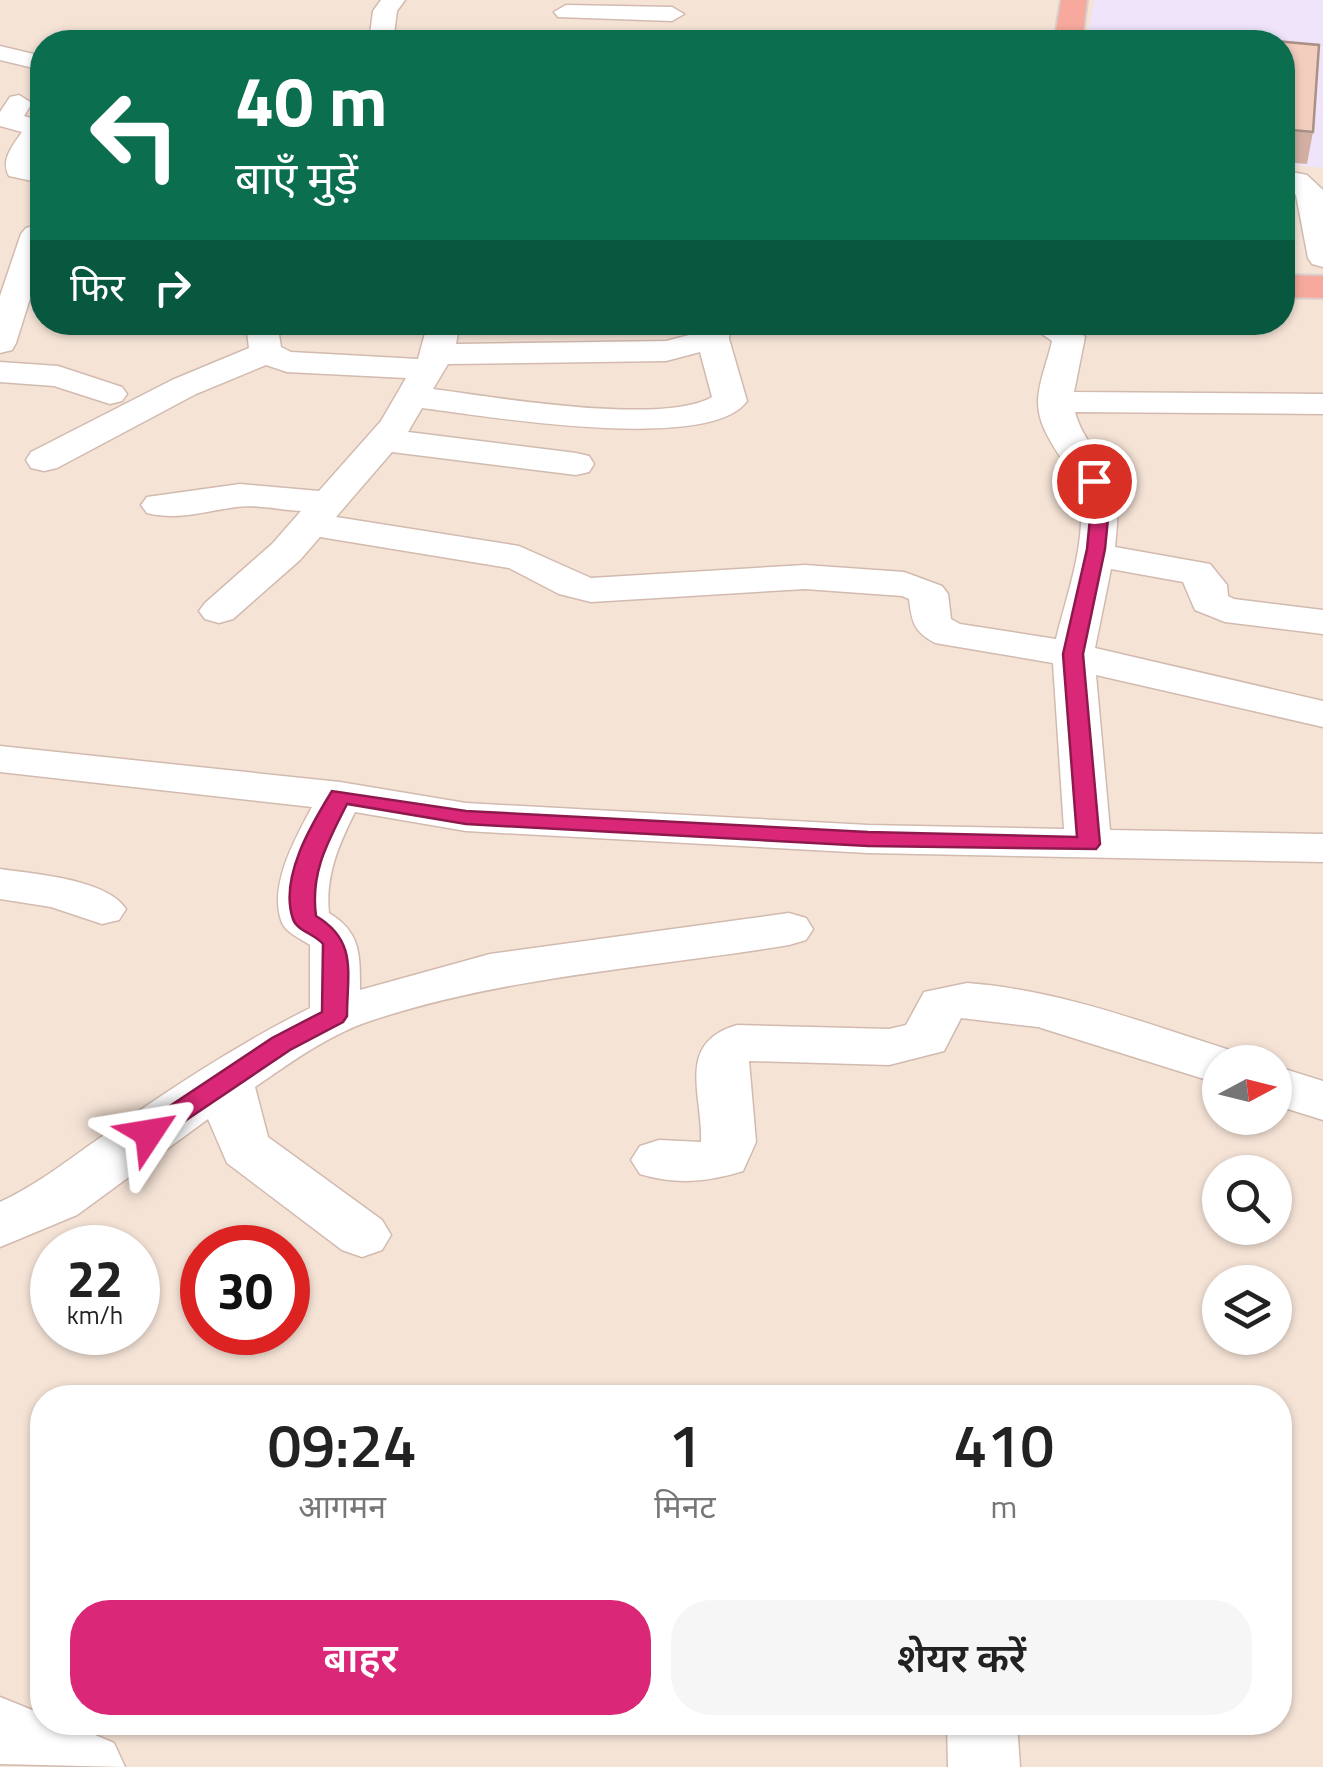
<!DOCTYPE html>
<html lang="hi">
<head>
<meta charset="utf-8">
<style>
	body { margin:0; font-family:"Titillium Web","Noto Sans Devanagari",sans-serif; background:#f6f6f6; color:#222; height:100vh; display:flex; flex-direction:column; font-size:38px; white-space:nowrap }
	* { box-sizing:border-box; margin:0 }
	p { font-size:32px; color:#767676 }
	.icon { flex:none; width:55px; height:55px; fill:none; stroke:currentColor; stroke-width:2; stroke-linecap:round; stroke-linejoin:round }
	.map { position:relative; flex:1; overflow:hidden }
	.panel { position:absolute; left:30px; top:1385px; width:1262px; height:350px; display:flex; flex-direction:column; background:#fff; border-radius:40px; box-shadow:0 2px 8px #0004 }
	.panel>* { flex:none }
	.top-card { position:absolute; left:30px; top:30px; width:1265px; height:305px; border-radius:40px; box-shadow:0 2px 8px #0004; background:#0b6e4f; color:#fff; overflow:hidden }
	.needle { width:65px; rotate:83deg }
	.fabs { position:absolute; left:1202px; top:1045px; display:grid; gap:20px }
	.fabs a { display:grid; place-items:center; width:90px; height:90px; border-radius:50%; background:#fff; box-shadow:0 2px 8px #0004; font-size:50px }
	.speed { position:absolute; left:30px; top:1225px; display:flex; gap:20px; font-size:50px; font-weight:700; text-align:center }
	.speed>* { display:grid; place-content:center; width:130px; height:130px; border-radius:50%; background:#fff; box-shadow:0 2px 8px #0004; line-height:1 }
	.speed small { font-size:25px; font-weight:400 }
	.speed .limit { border:15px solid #d22; background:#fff; color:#111 }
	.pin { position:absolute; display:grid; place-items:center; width:85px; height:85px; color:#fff; margin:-42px; border:5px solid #fff; border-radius:50%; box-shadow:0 2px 10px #0007 }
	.me { position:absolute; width:110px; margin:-55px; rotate:57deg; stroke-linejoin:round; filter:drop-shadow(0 0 8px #0008) }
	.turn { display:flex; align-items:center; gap:35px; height:210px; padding:0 40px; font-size:45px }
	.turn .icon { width:130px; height:130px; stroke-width:2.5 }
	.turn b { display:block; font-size:70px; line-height:85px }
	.then { display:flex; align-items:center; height:95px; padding:0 40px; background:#0003; gap:20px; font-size:38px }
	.eta { display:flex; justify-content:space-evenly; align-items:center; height:170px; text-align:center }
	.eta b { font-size:60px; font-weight:600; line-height:70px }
	.action { display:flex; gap:20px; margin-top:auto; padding:20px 40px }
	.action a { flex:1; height:115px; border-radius:40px; background:#db2777; color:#fff; font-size:40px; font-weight:600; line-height:115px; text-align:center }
	.action a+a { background:#f6f6f6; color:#222 }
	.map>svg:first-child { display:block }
</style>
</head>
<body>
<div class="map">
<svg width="1323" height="1767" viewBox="0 0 1323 1767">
	<rect width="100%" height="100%" fill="#fdf2e8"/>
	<path fill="#f5e3d6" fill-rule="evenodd" d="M0,0h1323v1767h-1323zM42,42h1240v280h-1240zM1220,1062h55v56h-55zM1220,1172h55v56h-55zM52,1248h86v84h-86zM202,1248h86v84h-86zM1220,1282h55v56h-55zM42,1398h1238v324h-1238z"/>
	<path fill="#efe4fa" d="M1094,0h229v168l-40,-4 -1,-122h-196z"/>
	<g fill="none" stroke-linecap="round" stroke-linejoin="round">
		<g stroke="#d2baaf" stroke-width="3">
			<g id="minor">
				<path d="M381,0h24l-8,11 -4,31h-24l4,-31z"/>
				<path d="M566,5l106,2 12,7 -12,7 -114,-4 -4,-5z"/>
				<path d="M0,46l42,10v14l-42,-10z"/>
				<path d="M19,95l13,8 -8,13 18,5v21l-9,23 9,2v16l-33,-7c-9,-16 4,-31 13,-44l-22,-6v-14l10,-15z"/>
				<path d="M1282,170l25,5 16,15v77l-11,-3 -4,-6 -12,-63 -14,-8z"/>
				<path d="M36,225l6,2v33l-26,83 -4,7 -12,3v-57l21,-62 5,-6z"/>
				<path d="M175,322h102l4,25 10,5 127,7 10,-37h32l-4,22 210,-3 31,-8 1,-11h32l-1,17 18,62c-37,53 -263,15 -325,7l-14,24 168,21 13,3 5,8 -5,8 -13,3 -184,-23 -56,65 183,29 72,32 214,-13 99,7 38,14 6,8 3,25 9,5 96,15c10,-41 27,-87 25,-130 -1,-41 -43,-67 -43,-107 0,-19 10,-42 14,-61l-27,-19c22,0 46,-4 60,15l-11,55 249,2v20l-248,-2c7,27 28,46 38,71 7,21 4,42 2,64l95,17 17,21 1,11 6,3 89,11v24l-98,-12 -30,-12 -12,-28 -72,-13 -16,79 228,53v26l-227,-52 14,155 213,4v28l-455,-9 -402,-22 -111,-19c-16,32 -30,64 -26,101 32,19 31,42 31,77l130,-36 299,-41 17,5 7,11 -7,11 -17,5c-141,23 -286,31 -422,77 -40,14 -77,41 -112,65l13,50 114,83 9,15 -9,15 -20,7 -20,-7 -115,-87 -19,-44 -131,96 -77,32v-45c39,-18 69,-43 104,-67 66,-46 134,-91 206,-127v-63c-10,-7 -25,-12 -29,-25 -12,-36 15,-83 31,-113l-312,-35v-26l340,36 126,21 402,22 196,4 -11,-166 -118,-20c-22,-12 -23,-21 -26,-44l-7,-3 -97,-7 -214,13 -32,-8 -50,-26 -189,-31 -20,23 -67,59 -14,4 -14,-4 -6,-8 6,-8 67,-59 29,-33c-21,-1 -45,-7 -65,-4 -31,4 -58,14 -89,6l-6,-8 6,-8 93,-13 79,7 62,-70 25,-43 -119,-6 -21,-7 -70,29 -139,74 -13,3 -13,-3 -5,-8 5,-8 141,-72 77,-32 -2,-16 -67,-3zM700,352l12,45c-50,29 -218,0 -279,-8l15,-25 218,-3z"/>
				<path d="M0,362l58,4 64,21 5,7 -5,7 -12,3 -56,-18 -54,-4z"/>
				<path d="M0,869c34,5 107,10 126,40l-7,11 -17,4 -51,-17 -51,-8z"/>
				<path d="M967,983c94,7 183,42 272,70l5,9h-24v22l-182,-57 -77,-9 -17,33 -55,14 -140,-4 7,81 -13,29c-35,11 -67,14 -103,3l-9,-14 9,-14 19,-6 42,2c2,-47 -26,-99 36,-117l152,4 17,-4 18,-33z"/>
				<path d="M1275,1066l48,15v39l-48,-15z"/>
				<path d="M0,1697l42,17v8h22l50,21 11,24 -125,-3z"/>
				<path d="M947,1722h70l3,45h-72z"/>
			</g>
		</g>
		<g stroke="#d9cfcc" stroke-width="4">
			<g id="highway">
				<path d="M1061,0h26l-5,42h-28z"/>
				<path d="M1282,275l41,1v22l-41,-1z"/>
			</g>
		</g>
		<use href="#minor" fill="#fff" fill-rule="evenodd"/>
		<use href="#highway" fill="#f8a99d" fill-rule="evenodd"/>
	</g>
	<path fill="#d1b0a3" d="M1282,42l31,90 -6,32 -25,-2z"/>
	<path fill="#f3cdbe" stroke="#aa9085" stroke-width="2.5" d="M1177,32l142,13 -6,87 -31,-3v-87h-109z"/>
	<path fill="#db2777" stroke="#8e194d" stroke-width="2.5" d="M1094,476l9,5 6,27 -4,41 -22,105 17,190 -4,5 -228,-3 -402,-22 -119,-20c-19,38 -37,68 -31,112 42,25 31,57 31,100l-4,6 -53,28 -132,89h-18l-4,-6 4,-7 132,-88 50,-26 1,-68c-8,-10 -26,-13 -30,-25 -14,-41 18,-94 39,-128l134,20 402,21 209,5 -14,-183 24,-105 4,-41 -5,-27z"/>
</svg>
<div class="fabs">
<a><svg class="needle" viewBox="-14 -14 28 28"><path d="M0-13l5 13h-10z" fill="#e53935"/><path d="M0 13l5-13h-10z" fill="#767676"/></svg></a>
<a><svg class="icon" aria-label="search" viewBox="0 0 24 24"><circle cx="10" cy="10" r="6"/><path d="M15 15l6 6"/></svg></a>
<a><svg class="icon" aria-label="layers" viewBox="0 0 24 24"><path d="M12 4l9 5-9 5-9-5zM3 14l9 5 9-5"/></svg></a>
</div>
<div class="speed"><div>22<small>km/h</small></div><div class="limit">30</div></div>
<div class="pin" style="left:1094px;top:481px;background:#d93025"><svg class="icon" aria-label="arrive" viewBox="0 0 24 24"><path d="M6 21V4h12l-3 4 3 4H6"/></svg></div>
<svg class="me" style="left:149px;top:1133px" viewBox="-20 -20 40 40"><path d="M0-17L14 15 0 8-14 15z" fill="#db2777" stroke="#fff" stroke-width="4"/></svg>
<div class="top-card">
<div class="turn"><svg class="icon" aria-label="left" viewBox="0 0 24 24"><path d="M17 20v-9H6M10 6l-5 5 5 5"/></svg><div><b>40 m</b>बाएँ मुड़ें</div></div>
<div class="then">फिर<svg class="icon" aria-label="right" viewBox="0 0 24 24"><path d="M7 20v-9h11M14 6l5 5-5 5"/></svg></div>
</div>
<section class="panel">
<div class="eta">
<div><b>09:24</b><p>आगमन</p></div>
<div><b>1</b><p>मिनट</p></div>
<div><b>410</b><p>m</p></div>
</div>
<div class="action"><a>बाहर</a><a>शेयर करें</a></div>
</section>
</div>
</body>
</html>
